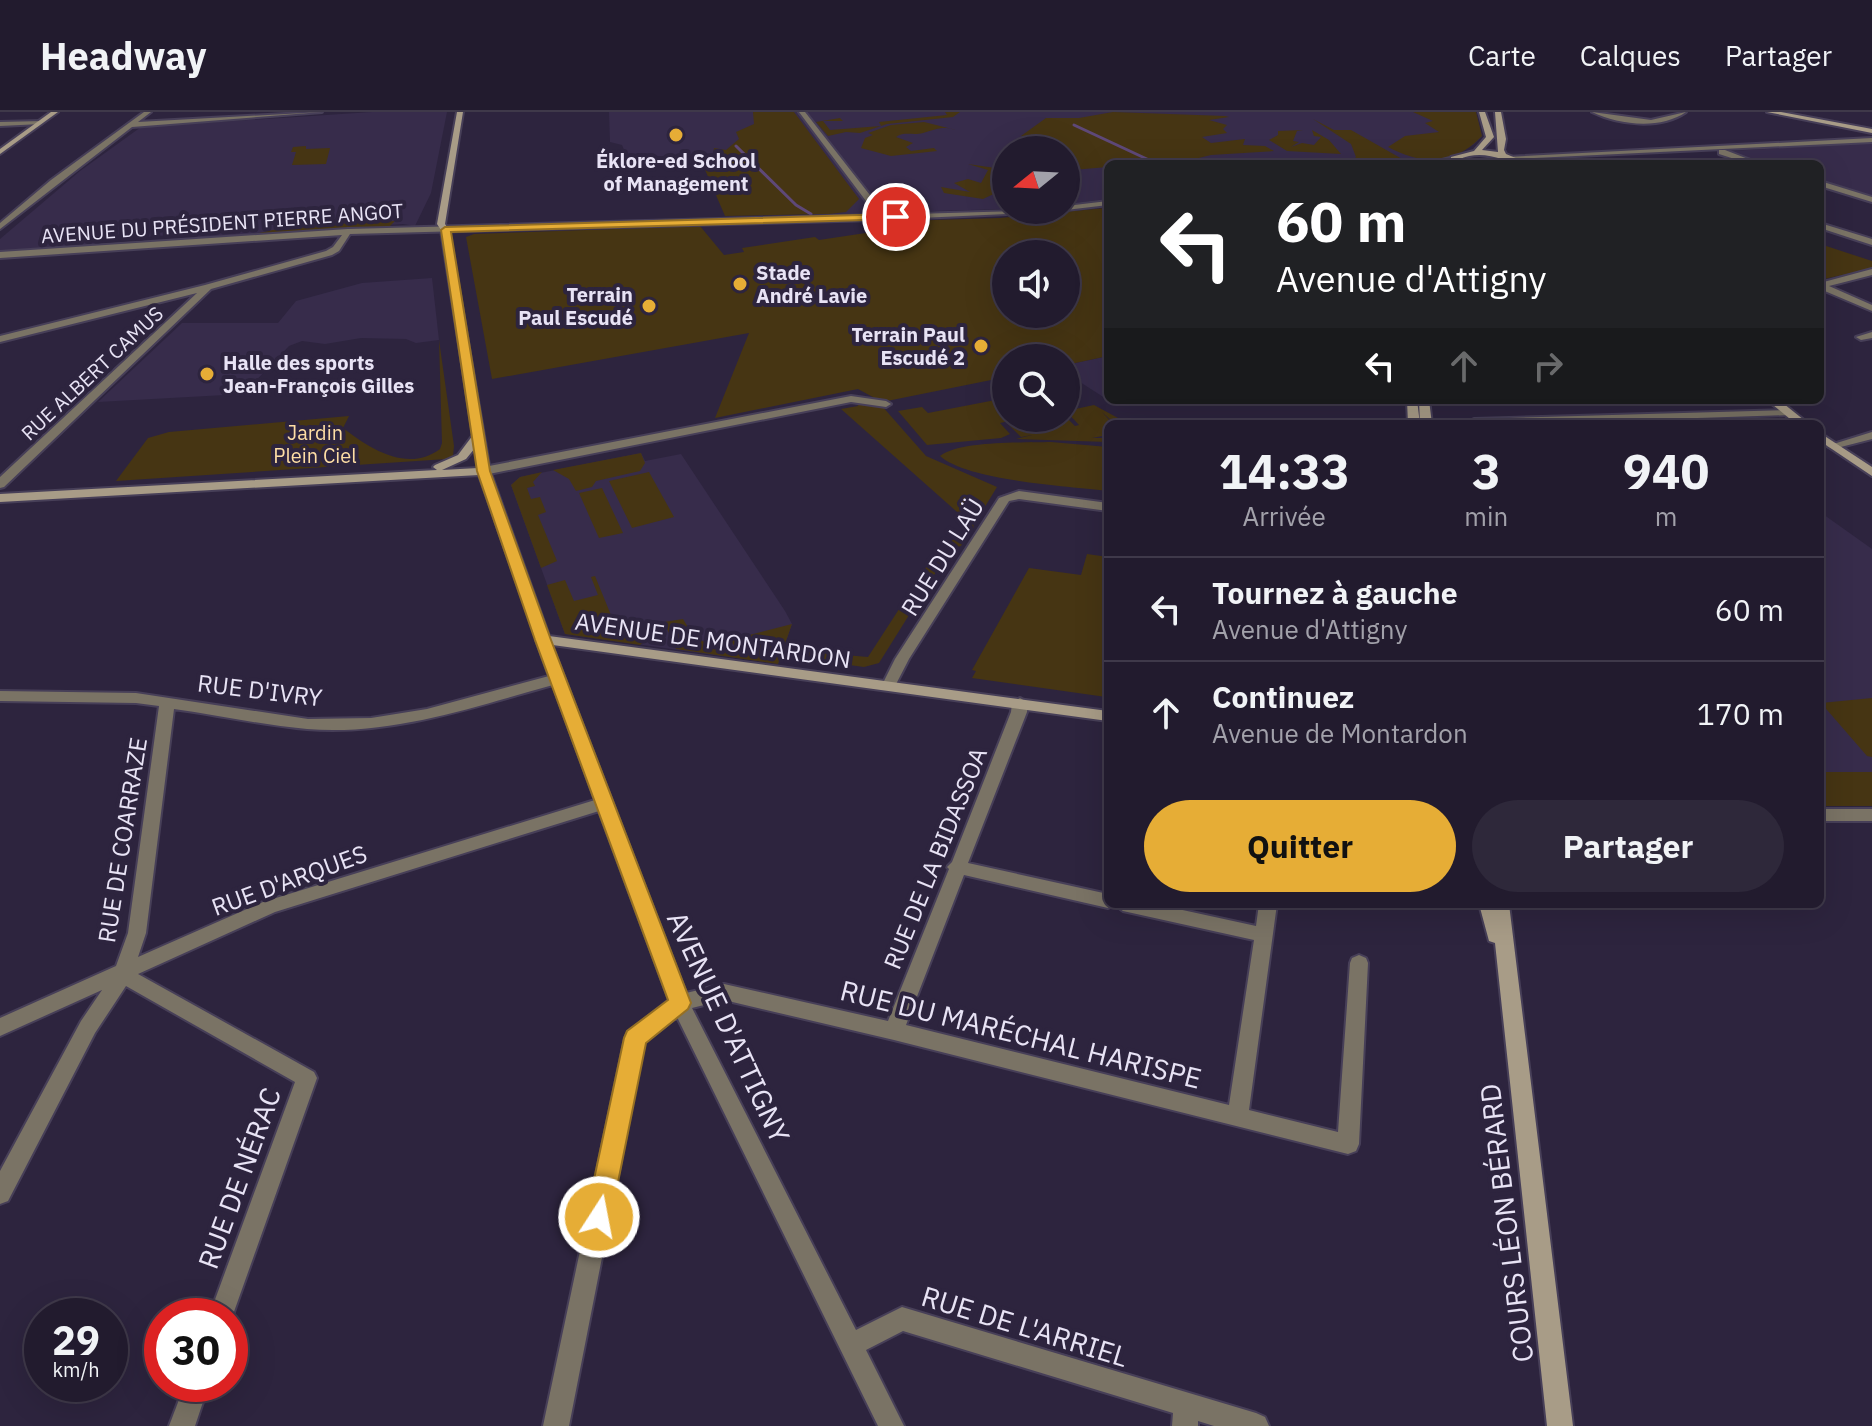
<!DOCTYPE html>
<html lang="fr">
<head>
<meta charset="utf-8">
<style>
	body { margin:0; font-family:"IBM Plex Sans",sans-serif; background:#2e283a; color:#f1f3f6; height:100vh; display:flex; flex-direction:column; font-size:30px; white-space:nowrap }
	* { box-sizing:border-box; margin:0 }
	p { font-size:26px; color:#a2a1aa }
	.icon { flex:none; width:44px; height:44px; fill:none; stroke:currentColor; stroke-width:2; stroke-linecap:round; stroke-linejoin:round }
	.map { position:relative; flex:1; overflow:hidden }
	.panel { position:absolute; left:1104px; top:308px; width:720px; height:488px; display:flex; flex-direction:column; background:#221b2e; border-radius:12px; box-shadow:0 8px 32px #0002,0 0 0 2px #3f394a }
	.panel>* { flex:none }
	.top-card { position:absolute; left:1104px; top:48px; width:720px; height:244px; border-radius:12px; box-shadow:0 8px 32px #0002,0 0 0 2px #3f394a; background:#202124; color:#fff; overflow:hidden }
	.needle { width:52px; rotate:252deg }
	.fabs { position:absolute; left:992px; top:24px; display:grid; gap:16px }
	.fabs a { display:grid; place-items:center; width:88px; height:88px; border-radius:50%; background:#221b2e; box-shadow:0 8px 32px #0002,0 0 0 2px #3f394a; font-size:40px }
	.speed { position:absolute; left:24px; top:1186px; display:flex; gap:16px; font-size:40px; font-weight:700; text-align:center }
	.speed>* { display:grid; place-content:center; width:104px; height:104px; border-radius:50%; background:#221b2e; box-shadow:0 8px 32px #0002,0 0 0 2px #3f394a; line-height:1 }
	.speed small { font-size:20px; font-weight:400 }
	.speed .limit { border:12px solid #d22; background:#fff; color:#111 }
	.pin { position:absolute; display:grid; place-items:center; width:68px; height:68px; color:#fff; margin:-34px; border:4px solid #fff; border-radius:50%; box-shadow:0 2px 8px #0007 }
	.me { position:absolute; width:88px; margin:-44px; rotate:11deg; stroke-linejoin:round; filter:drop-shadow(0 0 6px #0008) }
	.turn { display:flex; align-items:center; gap:28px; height:168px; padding:0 40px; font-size:36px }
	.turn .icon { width:104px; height:104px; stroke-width:2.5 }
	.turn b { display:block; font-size:56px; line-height:68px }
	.lanes { display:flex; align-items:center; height:76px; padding:0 40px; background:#0003; justify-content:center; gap:40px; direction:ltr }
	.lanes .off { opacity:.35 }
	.eta { display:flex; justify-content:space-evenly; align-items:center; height:136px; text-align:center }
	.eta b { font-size:48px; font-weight:800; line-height:56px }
	.cta { display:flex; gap:16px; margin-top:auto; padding:16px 40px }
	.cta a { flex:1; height:92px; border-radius:48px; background:#e6ad36; color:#111; font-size:32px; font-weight:800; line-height:92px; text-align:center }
	.cta a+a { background:#2e283a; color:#f1f3f6 }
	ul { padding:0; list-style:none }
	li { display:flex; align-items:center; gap:24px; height:104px; padding:0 40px; border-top:2px solid #3f394a }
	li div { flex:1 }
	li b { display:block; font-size:30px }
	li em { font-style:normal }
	header { display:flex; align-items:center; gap:48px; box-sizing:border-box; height:112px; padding:0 40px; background:#221b2e; border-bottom:2px solid #3f394a }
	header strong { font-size:38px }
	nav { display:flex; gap:44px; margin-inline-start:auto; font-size:28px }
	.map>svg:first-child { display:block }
</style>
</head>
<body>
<header>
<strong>Headway</strong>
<nav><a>Carte</a><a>Calques</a><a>Partager</a></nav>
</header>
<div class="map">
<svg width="1872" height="1314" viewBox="0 0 1872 1314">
	<rect width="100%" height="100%" fill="#2d243e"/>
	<g fill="#372c4b">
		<path d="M372,0h75l-16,81 -16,33 -12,-2 -201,14 -16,-4 -72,5 -27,7 -87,6v-13l80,-68 61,-44z"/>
		<path d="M609,0h867l6,24 -9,9 -40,18 -10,1h-315v35l-42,5v-54h-60v59l-177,5 7,-13 -86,-42 -47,6 -71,3 -10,-23 -12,-3z"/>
		<path d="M1872,31v54l-52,-16v-17h-54l-36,-13z"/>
		<path d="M432,166l7,62 -23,3 -10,-4 -45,-1 -36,6 -23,-3 -13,5 -46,48 -145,8 84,-79h96l18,-22 66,-18z"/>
		<path d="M1108,244v44h2h-2l-42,-27v-8z"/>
		<path d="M641,341l4,8 36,-7 104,157 7,13 -14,40 -213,-30 -54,-149 9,-8z"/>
		<path d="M1820,400l52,37v223h-52z"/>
	</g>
	<g fill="#463513" fill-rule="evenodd">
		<path d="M753,0h41l65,87 -13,13 -17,2 -104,2 -22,-51 10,-8 1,-9 12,2 13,-11 -3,-7 18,-8z"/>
		<path d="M945,0h15l-7,5 -66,7 -27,9 -14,-1 -18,4 -12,-14 24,-4 3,3h-20l7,9 51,-4 -2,-4 68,-7z"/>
		<path d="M1113,0l112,4 4,1 -20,3 18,5 -4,4 4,4 -25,4 9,6 34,-4 -2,6 22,1 9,5 -63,4 -37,9h-66v3l-36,3 2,3 -8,1v-24l-45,-14 25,-18h33z"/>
		<path d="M1413,0h63l6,24c-30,31 -59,29 -94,11l17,-11 34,-4 -14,-9 8,-2z"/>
		<path d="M1313,7l21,11h17l60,34h-62l7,-7 -5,-13z"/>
		<path d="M924,10l32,8c-14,-4 -19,-1 -33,3 -10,3 -18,-2 -27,4l17,6 -7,4 5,4 23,-3 3,3 -46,5 -30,-8 4,-10 8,-3 -5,-2 23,-8z"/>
		<path d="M1303,18l-6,1 -4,10 6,1 -8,5 11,-4 12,2 7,-8 -7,-1 -2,-6 17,10 12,14 -54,-3 -18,-11 9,-5v-4z"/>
		<path d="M306,34v3l24,-1 -4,16 -34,1 4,-13h-5l2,-5z"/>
		<path d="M968,52l34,5 -8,16 6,6 -17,8 -39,-6 -3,-6 29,5 -16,-9 14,-4 13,4 7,-13z"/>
		<path d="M1106,96l2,148 -42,9v-7h-60v19l-124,25 -24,-13 -143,29 34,-85 -257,46 -26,-142 8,-3 226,-8 24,29 20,-3 -2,-4 73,-11 4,3 60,-9 -9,-9 130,-4zM1006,142h60v60h-60z"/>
		<path d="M395,109l-6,6 -135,7 38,-8z"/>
		<path d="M1820,132l52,17v7l-52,12z"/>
		<path d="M439,228l15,106 -1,10 -6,3 -331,22 32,-43 21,-6 180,-16 -6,12c27,21 65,45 97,21l2,-6z"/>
		<path d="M1006,286v20h16l-22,5 10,11 -9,4 -74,7 -29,-34 24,-4 6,6z"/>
		<path d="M857,291l25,3 44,50 71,31 -36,59 -10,2 -72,115 -15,4 -67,-9 2,-7 69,6 70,-108 36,-22 -133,-118 17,-3z"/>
		<path d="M1094,293l35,19h-14l-13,-12 11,12h-5v11l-16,3h16v4l-92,-3 16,-4 -11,2 -13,-13 27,-6 31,-1 9,9 4,-1 -13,-14z"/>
		<path d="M1051,330l57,5v44c-40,-5 -140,-10 -168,-35 21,-16 84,-13 111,-14z"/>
		<path d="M641,341l4,10 -5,8 -44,10 -4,6 -16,4 -7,-12 -16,-9z"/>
		<path d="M542,360l-9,10 2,4 -8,2 4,11 9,-2 6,15 -8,3 19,46 -16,7 -30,-83 9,-8z"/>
		<path d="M649,360l25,45 -42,11 -23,-47z"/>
		<path d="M602,376l21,45 -24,5 -20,-45z"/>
		<path d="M1087,442l21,3 -2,140 -134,-19 4,-7 -4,-1 57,-102 52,7z"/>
		<path d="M595,464l18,44h14l8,16 10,-3 1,7 -6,5 -75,-11 -18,-49 18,-5 9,21 24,-6 -7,-18z"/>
		<path d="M683,507c9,17 32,36 53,29l-6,-8 62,-16 -14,40 -102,-15 -12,-27z"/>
		<path d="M1872,586v59l-5,-1 -46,-53z"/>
		<rect x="1820" y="660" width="52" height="34"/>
	</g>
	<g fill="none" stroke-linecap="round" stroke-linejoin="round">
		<g stroke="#5e4878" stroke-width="3">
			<path d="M1074,13l75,35"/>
			<path d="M736,34l60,59 15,9"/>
		</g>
		<g stroke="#473f58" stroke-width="4">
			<g id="street">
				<path d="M144,0h7l-13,10 184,-10 -190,15 -132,102v-6l51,-43z"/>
				<path d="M799,0h6l68,87 6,16 173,-5 -4,2 -172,8 -526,14 -11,17 -7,4 -121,34 -207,198 -4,1v-11l197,-184 -197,49v-6l205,-51 121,-34 7,-4 9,-12 -342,23v-6l348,-23 523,-14 -5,-14z"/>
				<path d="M1592,0l59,8 35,-8c-26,18 -67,13 -94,0z"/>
				<path d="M43,9l-2,3 -41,2v-4z"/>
				<path d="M1872,26v4l-361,17 -4,-2z"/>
				<path d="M1719,38h6l36,14h-11l-31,-10z"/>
				<path d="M1454,45l3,4 -24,3 1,-2z"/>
				<path d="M1820,69l52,16v5l-52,-16z"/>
				<path d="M1108,89v4l-42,5h-2l2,-4z"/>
				<path d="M1820,111l52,16v6l-52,-17z"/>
				<path d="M1872,157v6l-43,11 43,19v6l-52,-22v-6z"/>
				<path d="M1872,220v6l-11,2 -5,-3z"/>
				<path d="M851,284l35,5 5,3 -5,3 -35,-5 -367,73 -6,-4 6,-4z"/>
				<path d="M1787,298l4,1v4l-271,9 -52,-2 6,-3z"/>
				<path d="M1872,320v7l-39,10 -6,-3z"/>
				<path d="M1019,379l89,12v8l-89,-12 -10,2 -100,158 -16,31h-10l-2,-3 14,-28 104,-161z"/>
				<path d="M543,524l7,4 136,353 38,-9 164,37 61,-152 -2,-2 5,-5 59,-150 1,-9 8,-5 8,5 -1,9 -59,151 140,31v10h47l101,22 3,-22h18l-28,206 89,22 12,-169 2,-5 7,-3 7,3 2,5 -9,181 -3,7 -8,3 -454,-114 -170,-40 -32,8 164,322 46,-23 354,106 9,4 4,9h-55l-16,-5v5h-26l1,-13 -270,-82 -37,19 38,76h-26l-201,-409 -33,26 -75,383h-26l82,-388 3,-6 41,-32 -70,-189 -324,101 -137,62 176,98 3,6 -87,245v-7h-21l86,-234 -169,-96 -31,47 -87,168 -8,3v-33l81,-150 21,-31 -102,46v-18l116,-52 12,-33 31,-227 -23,-3 -136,-2v-10l136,2 172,26 63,-1 56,-9 122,-33 -13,-36zM553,573l42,115 -332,102 -125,55 8,-24 28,-224c44,6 88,16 133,20 84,7 166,-22 246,-44zM964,763l144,33 7,-3 8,6 131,29 -25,165 -323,-80z"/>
				<rect x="1820" y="697" width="52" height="12"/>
				<path d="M185,1272h24l-14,42h-26z"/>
			</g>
		</g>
		<g stroke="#473f58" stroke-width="4">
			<g id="secondary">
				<path d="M51,0h7l-58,42v-5z"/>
				<path d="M457,0h6l-18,112 4,6 41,241 59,165 559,75v10l-570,-78 -59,-168 -479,27v-8l437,-24 -4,-3 2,-2 23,-10 15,-20 -32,-205 -4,-6zM475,336l3,20 -36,2 24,-11z"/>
				<path d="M1479,0h6l9,25 -12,13 16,2 -3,-40h6l5,27 -2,11 2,4 24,10c-27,0 -44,-17 -72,-4l1,4h-8v-7l23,-6 12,-14z"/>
				<path d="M1767,0h14l91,17v4z"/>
				<path d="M1407,288h10l3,24h-12z"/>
				<path d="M1419,288h10l3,24h-12z"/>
				<path d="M1767,288h12l30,24h-13z"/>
				<path d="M1820,321l52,34v9l-52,-35z"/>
				<path d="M1479,792h30l64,522h-26l-52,-483 -6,-2z"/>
			</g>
		</g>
		<use href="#street" fill="#7a7365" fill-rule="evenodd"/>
		<use href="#secondary" fill="#a89c87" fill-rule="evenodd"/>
	</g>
	<path fill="#e6ad36" stroke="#967023" stroke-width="2" d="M896,102l3,5 -448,13 39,239 61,169 140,363 -3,6 -42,34 -35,174 -3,9 -9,4 -9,-4 -4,-9 38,-179 3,-7 41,-31 -133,-360 -58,-169 -36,-241 4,-3z"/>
	<g fill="#e6ad36" stroke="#2d243e" stroke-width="3">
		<circle cx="676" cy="23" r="8"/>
		<circle cx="740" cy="172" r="8"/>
		<circle cx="649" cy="194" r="8"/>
		<circle cx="981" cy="234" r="8"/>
		<circle cx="207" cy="262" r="8"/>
	</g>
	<g text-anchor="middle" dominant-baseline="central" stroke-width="8" stroke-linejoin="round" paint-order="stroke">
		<g font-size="20" font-weight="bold" fill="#e8e3f5" stroke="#2d243e" text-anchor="start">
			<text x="676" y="48" text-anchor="middle">Éklore-ed School<tspan x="676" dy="23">of Management</tspan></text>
			<text x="756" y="160">Stade<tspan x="756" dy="23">André Lavie</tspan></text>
			<text x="633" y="182" text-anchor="end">Terrain<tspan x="633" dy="23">Paul Escudé</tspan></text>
			<text x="965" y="222" text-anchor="end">Terrain Paul<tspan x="965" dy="23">Escudé 2</tspan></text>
			<text x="223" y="250">Halle des sports<tspan x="223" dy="23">Jean-François Gilles</tspan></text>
		</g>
		<g font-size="20" fill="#e8e3f5" stroke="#2d243e">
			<text transform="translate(222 111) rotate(-4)">AVENUE DU PRÉSIDENT PIERRE ANGOT</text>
			<text transform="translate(92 261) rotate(-43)">RUE ALBERT CAMUS</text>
		</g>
		<g font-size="20" fill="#fedea5" stroke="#2d243e">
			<text x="315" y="320">Jardin<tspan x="315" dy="23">Plein Ciel</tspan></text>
		</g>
		<g font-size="24" fill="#e8e3f5" stroke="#2d243e">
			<text transform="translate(942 445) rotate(-58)">RUE DU LAÜ</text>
			<text transform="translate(713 528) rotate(8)">AVENUE DE MONTARDON</text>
			<text transform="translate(260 578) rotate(7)">RUE D'IVRY</text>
			<text transform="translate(122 728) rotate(-81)">RUE DE COARRAZE</text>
			<text transform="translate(935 746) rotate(-68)">RUE DE LA BIDASSOA</text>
			<text transform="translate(289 768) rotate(-20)">RUE D'ARQUES</text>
		</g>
		<g font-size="28" fill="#e8e3f5" stroke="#2d243e">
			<text transform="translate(729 915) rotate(65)">AVENUE D'ATTIGNY</text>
			<text transform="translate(1021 922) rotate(14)">RUE DU MARÉCHAL HARISPE</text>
			<text transform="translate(239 1066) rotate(-70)">RUE DE NÉRAC</text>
			<text transform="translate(1506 1111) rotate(-97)">COURS LÉON BÉRARD</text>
			<text transform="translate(1025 1214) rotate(17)">RUE DE L'ARRIEL</text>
		</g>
	</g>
</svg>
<div class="fabs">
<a><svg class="needle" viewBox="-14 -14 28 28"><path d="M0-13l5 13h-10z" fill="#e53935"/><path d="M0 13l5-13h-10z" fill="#a2a1aa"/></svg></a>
<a><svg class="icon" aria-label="sound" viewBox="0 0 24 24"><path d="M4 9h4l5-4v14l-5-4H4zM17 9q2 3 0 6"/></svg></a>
<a><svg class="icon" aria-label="search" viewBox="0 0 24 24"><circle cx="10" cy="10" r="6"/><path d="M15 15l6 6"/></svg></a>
</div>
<div class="speed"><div>29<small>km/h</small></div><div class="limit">30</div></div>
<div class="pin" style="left:896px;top:105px;background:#d93025"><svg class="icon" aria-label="arrive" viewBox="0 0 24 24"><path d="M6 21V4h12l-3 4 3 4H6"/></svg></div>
<svg class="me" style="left:599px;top:1105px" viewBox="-20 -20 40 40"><circle r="17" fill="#e6ad36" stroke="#fff" stroke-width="3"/><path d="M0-11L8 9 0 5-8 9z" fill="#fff"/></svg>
<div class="top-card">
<div class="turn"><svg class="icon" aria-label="left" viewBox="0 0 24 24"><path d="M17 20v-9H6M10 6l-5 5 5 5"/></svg><div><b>60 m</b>Avenue d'Attigny</div></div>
<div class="lanes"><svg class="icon" aria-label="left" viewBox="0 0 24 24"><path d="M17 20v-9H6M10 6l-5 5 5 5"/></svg><svg class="icon off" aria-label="ahead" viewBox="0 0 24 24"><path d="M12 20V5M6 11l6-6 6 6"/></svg><svg class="icon off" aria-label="right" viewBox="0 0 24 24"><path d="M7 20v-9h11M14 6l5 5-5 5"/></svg></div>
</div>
<section class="panel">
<div class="eta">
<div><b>14:33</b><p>Arrivée</p></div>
<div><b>3</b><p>min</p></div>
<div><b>940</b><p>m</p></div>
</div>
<ul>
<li><svg class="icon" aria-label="left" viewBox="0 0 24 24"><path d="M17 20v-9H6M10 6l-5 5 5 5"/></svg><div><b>Tournez à gauche</b><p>Avenue d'Attigny</p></div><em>60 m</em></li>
<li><svg class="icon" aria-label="ahead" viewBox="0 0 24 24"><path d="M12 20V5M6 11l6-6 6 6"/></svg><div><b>Continuez</b><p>Avenue de Montardon</p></div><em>170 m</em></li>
</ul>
<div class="cta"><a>Quitter</a><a>Partager</a></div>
</section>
</div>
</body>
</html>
